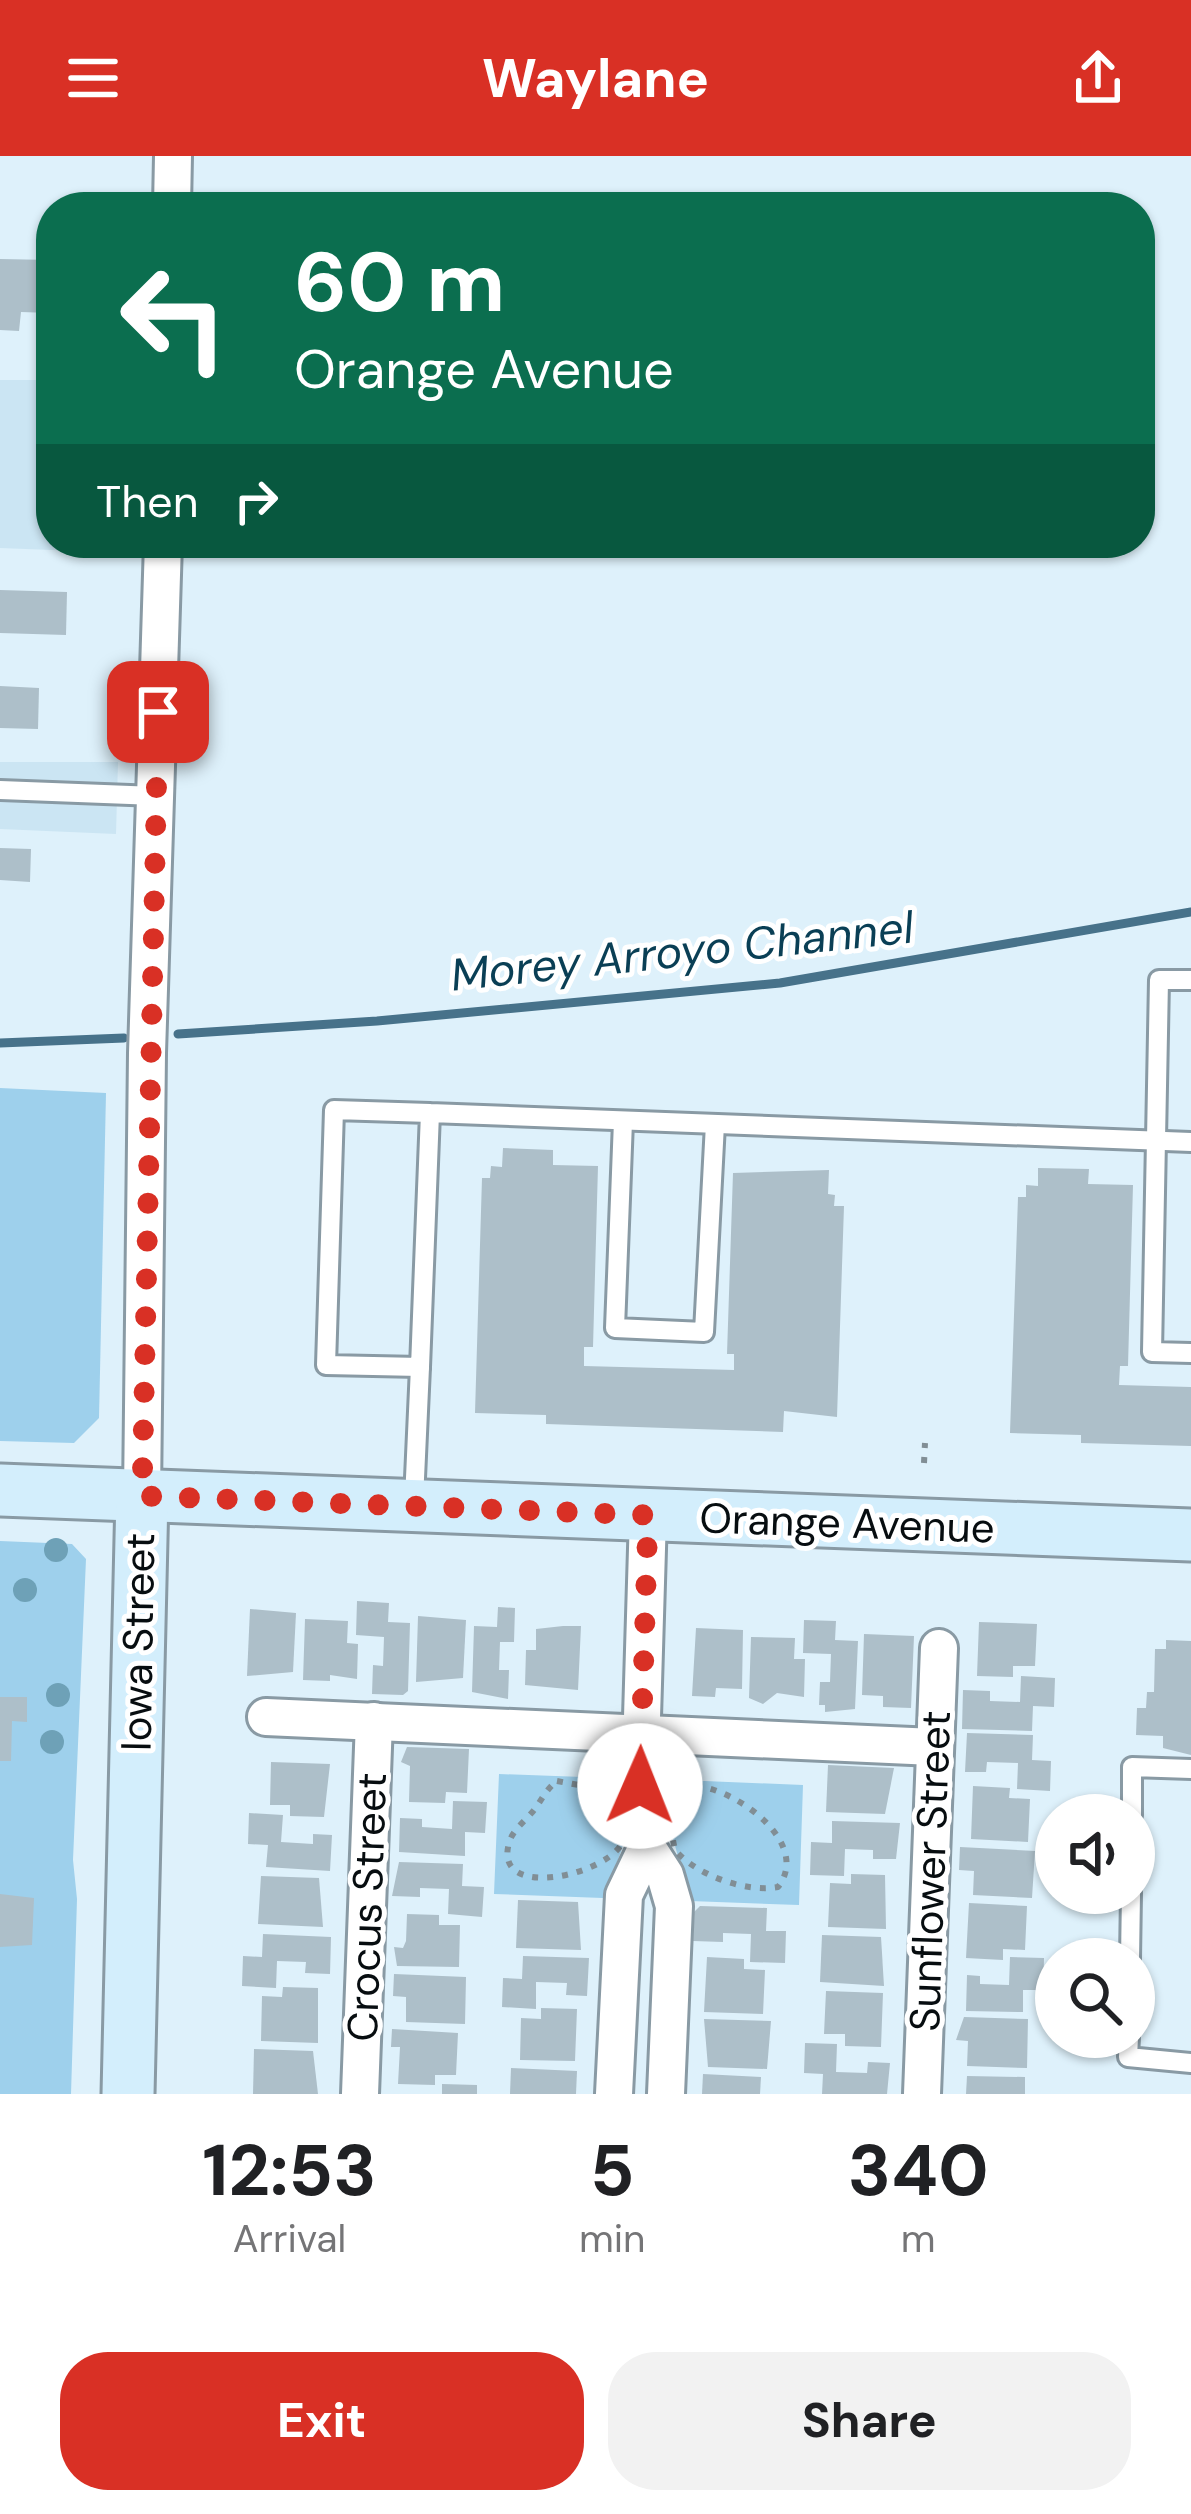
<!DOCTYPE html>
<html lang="en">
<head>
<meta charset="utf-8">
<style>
	body { margin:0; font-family:"DM Sans",sans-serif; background:#f2f2f2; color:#202124; height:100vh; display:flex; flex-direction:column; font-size:45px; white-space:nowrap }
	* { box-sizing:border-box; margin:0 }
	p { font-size:39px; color:#757577 }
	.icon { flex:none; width:66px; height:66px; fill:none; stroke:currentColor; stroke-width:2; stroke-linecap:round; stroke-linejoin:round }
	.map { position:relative; height:1938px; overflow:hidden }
	.details { display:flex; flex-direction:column; background:#fff; flex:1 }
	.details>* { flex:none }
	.hud { position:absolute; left:36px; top:36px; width:1119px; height:366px; border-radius:48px; box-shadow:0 3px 9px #0004; background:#0b6e4f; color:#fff; overflow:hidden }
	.controls { position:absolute; left:1035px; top:1638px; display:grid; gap:24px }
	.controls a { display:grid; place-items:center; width:120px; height:120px; border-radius:50%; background:#fff; box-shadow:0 3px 9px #0004; font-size:60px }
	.pin { position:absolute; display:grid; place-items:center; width:102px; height:102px; color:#fff; margin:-51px; border-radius:24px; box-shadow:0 6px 18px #0006 }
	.me { position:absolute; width:132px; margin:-66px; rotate:1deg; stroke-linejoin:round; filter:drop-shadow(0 0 9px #0008) }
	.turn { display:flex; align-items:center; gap:42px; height:252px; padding:0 60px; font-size:54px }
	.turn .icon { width:156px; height:156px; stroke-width:2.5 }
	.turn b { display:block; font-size:84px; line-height:102px }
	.then { display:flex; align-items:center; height:114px; padding:0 60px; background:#0003; gap:24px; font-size:45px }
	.eta { display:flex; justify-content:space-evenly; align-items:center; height:204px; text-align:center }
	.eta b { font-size:72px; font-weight:700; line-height:84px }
	.cta { display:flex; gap:24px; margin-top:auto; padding:24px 60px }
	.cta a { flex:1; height:138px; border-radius:48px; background:#d93025; color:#fff; font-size:48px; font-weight:700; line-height:138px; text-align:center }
	.cta a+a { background:#f2f2f2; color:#202124 }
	header { display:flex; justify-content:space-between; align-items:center; height:156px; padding:0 60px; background:#d93025; color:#fff; font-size:54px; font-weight:700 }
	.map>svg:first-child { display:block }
</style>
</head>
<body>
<header><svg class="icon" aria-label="menu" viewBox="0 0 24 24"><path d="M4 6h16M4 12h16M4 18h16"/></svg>Waylane<svg class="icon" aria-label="share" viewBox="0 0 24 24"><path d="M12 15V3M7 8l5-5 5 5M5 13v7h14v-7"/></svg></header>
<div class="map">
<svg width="1191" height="1938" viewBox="0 0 1191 1938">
	<rect width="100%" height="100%" fill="#def1fb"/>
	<g fill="#cbe5f3">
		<path d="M0,224h51v163h78l-1,10 -128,-5z"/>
		<path d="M0,606h118l-2,72 -116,-5z"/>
	</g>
	<g fill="#9ed0ec">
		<path d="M0,932l106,5 -7,325 -25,25 -74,-2z"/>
		<path d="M0,1385l72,3 14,15 -13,301 4,39 -6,195h-71z"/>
		<path d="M499,1618l111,4 3,29 9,4c9,35 -9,54 -19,87l-109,-4z"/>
		<path d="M657,1623l146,6 -4,120 -109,-4z"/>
	</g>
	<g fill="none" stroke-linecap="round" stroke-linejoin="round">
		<g stroke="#47728a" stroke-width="9">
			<path d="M178,878l199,-13 403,-38 411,-71"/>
			<path d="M0,887l124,-5"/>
		</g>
	</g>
	<g fill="#adbfc9">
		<path d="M0,103l51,1v53l-30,-1 -2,19 -19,-1z"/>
		<path d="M0,434l67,2 -1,43 -66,-2z"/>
		<path d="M0,530l39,2 -1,41 -38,-1z"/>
		<path d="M0,692l31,1 -1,33 -30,-2z"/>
		<path d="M503,992l50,2v15l45,1 -5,181h-9v19l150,4v-16h-7l6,-181 96,-3 -1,24 7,1 -1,11h10l-7,211 -53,-6 -1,21 -237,-8v-9l-71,-2 7,-235h8l1,-12 11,1z"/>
		<path d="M1038,1012l51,1 -1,15 45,1 -5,181h-8l-1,19 72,2v59l-110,-3v-8l-71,-2 8,-236h8v-12l12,1z"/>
		<path d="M357,1445l32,2 -1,19 22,1 -2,68 -5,4 -31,-1 1,-29 10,1 1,-29 -28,-2z"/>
		<path d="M498,1451l17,1 -1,34h-14l-1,28h10l-1,29 -36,-7 2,-66 23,1z"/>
		<path d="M250,1453l46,4 -3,59 -46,4z"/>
		<path d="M418,1460l48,4 -3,58 -47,4z"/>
		<path d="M305,1463l43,2 -1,22 11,1 -1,35 -27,-4v6l-27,-1z"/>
		<path d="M804,1464l32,1 -1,19 23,1 -3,68 -30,3v-7h-6l1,-23h10l1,-28 -28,-1z"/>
		<path d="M979,1466l58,2 -2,42h-22v11l-36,-1z"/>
		<path d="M563,1470h18l-3,64 -53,-5 1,-35h10v-21z"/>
		<path d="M696,1472l47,2 -1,59 -26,-1 -1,9 -23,-1z"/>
		<path d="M864,1478l50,2 -3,72 -28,-1v-11l-21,-1z"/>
		<path d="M751,1481l44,1 -1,21h11l-1,38 -27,-4 -14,11 -14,-6z"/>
		<path d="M1166,1484l25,1v114l-28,-7v-12l-27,-1 1,-27h9l1,-16h7l1,-43h11z"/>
		<path d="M1021,1520l34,2 -1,29 -21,-1 -1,25 -70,-2 1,-39 27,1v10l30,1z"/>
		<path d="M0,1541h27v25l-15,-1 -1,40h-11z"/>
		<path d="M967,1577l66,2 -1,25 19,1 -1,30 -33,-2 1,-26 -31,-1 -1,10h-21z"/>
		<path d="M407,1591l62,2 -2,44 -21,-1 -1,11 -36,-1 1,-36 -9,-4z"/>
		<path d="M271,1606l59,2 -6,53 -34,-1v-11h-20z"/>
		<path d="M828,1609l66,3 -9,46 -59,-2z"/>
		<path d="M973,1630l37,2 -1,10 21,1 -2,43 -57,-3z"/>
		<path d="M453,1645l34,1 -2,31 -20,-1v24l-66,-4 1,-34 22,1v8l30,2z"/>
		<path d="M249,1657l34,2 -2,27 32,2v-10l19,1 -2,36 -64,-4 2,-22 -20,-1z"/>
		<path d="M832,1665l68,2 -4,36h-23v-9l-28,-1 -1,27 -34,-1 1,-33 21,1z"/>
		<path d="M960,1691l75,4 -3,47 -59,-3 1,-24 -15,-1z"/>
		<path d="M399,1706l64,2 -1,22 22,1 -2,30 -34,-3 1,-25 -29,-1v9l-28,-1z"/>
		<path d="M851,1718l34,1 1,54 -58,-2 2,-44 21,1z"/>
		<path d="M261,1720l58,2 4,49 -65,-3z"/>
		<path d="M0,1738l34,4 -2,47 -32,2z"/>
		<path d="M518,1744l60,2 3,48 -65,-2z"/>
		<path d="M969,1747l58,3 -2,44 -22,-1v11l-37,-2z"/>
		<path d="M700,1750l67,2 -1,23h20l-1,32 -35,-1 1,-28 -28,-1v9l-30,-1 1,-29z"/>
		<path d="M407,1758l32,1v10h21l-1,42 -62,-1 -3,-19 9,1 3,-7z"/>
		<path d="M263,1778l68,3 -1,37 -25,-1 1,-11 -29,-1 -1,27 -34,-2 1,-30 19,1z"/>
		<path d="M822,1779l59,2 3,49 -64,-4z"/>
		<path d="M523,1800l66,2 -2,38 -21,-1 1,-12 -31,-1v27l-34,-2 1,-29 19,1z"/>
		<path d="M707,1801l37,2v10l21,1 -2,44 -59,-2z"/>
		<path d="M1010,1801l34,1 -1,32h-20v22l-57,-1 1,-36 13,1v8l29,1z"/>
		<path d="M394,1818l72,3 -1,47 -59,-2v-25l-13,-1z"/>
		<path d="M283,1831l35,1v55l-57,-2 1,-45 20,1z"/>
		<path d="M826,1835l57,2 -2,54 -36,-1v-12h-21z"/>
		<path d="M541,1852l36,1 -2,52 -55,-1 1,-42 20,1z"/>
		<path d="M964,1861l64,2 -1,49 -60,-2 1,-25 -12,-1z"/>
		<path d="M704,1863l67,2 -4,48 -59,-2z"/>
		<path d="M392,1873l66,4 -2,42h-21v10l-37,-1 2,-37h-9z"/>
		<path d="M805,1887l32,1 -1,28 31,1 1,-11 22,1 -3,31h-65l1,-20 -19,-1z"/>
		<path d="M254,1893l59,2 5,43h-65z"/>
		<path d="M511,1912l66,3 -1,23h-66z"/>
		<path d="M703,1918l58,3 -1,17h-58z"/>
		<path d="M967,1920l58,1v17h-59z"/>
		<path d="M442,1928l35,1v9h-35z"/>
	</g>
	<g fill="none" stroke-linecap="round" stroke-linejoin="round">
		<g stroke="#899aa4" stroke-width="24">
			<g id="lane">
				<path d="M0,634l156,6"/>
				<path d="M1191,824h-32l-7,372 39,1"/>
				<path d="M430,957l-10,254 -94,-2 8,-255 96,3 761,29"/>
				<path d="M623,965l-8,207 89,4 11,-208"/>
				<path d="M414,1344l6,-133"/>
				<path d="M1132,1659v-48l59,2"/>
				<path d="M1130,1803l1,-66"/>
				<path d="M1129,1881l-1,20 63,6"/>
			</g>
		</g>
		<g stroke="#899aa4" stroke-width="42">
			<g id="street">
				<path d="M172,51l1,-51"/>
				<path d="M142,1340l5,-443 16,-510"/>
				<path d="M648,1359l-8,270 7,62 18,28 9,31 -8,188"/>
				<path d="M266,1561l668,30"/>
				<path d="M360,1938l14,-373"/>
				<path d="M614,1938l10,-199 23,-48"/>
				<path d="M922,1938l17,-446"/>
			</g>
		</g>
		<g stroke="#899aa4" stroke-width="57">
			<g id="secondary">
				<path d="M0,1334l1191,45"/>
				<path d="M128,1938l14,-598"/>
			</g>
		</g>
		<g stroke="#818e95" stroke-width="6" stroke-dasharray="6 9" stroke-linecap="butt">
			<path d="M924,1307l1,-20"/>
			<path d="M557,1625l38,7 21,28 5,29c-21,33 -132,55 -111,-5 4,-11 17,-21 24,-30 8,-10 12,-21 23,-29z"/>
			<path d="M696,1630c40,3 116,57 82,101 -32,6 -82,-12 -103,-37 -6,-27 -8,-52 21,-64z"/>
		</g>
		<use href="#lane" stroke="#fff" stroke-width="18"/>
		<use href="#street" stroke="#fff" stroke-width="36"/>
		<use href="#secondary" stroke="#d3eefc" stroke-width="51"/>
	</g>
	<g fill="#6ea1b7">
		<circle cx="56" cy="1394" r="12"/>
		<circle cx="25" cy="1434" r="12"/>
		<circle cx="58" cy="1539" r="12"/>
		<circle cx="52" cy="1586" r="12"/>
	</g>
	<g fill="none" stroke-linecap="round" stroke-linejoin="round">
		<path stroke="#d93025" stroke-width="21" stroke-dasharray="0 37.8" d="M158,556l-16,784 506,19 -8,271"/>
	</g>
	<g text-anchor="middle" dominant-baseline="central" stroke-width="10" stroke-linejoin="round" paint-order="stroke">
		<g font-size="42" fill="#070d10" stroke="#fff">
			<text transform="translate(847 1367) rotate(2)">Orange Avenue</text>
			<text transform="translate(138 1486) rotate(-89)">Iowa Street</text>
			<text transform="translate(930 1715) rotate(-88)">Sunflower Street</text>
			<text transform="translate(367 1751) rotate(-88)">Crocus Street</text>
		</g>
		<g font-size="45" font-style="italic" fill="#0a3f55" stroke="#fff">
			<text transform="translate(682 795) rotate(-6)">Morey Arroyo Channel</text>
		</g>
	</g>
</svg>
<div class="controls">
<a><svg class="icon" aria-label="sound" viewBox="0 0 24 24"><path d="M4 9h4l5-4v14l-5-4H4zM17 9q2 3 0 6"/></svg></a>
<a><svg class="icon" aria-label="search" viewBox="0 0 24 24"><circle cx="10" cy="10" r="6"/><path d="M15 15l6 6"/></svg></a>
</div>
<div class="pin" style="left:158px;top:556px;background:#d93025"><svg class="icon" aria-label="arrive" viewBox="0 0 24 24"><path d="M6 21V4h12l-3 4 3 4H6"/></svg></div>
<svg class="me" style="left:640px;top:1630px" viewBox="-20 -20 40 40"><circle r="19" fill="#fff"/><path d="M0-13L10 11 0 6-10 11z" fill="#d93025"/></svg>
<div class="hud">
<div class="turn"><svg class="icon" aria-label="left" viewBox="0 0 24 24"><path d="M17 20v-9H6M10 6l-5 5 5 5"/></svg><div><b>60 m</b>Orange Avenue</div></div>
<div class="then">Then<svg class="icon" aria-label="right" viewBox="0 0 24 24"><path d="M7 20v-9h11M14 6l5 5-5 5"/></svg></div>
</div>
</div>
<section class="details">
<div class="eta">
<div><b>12:53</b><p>Arrival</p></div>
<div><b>5</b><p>min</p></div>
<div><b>340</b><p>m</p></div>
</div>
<div class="cta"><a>Exit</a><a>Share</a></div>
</section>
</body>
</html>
